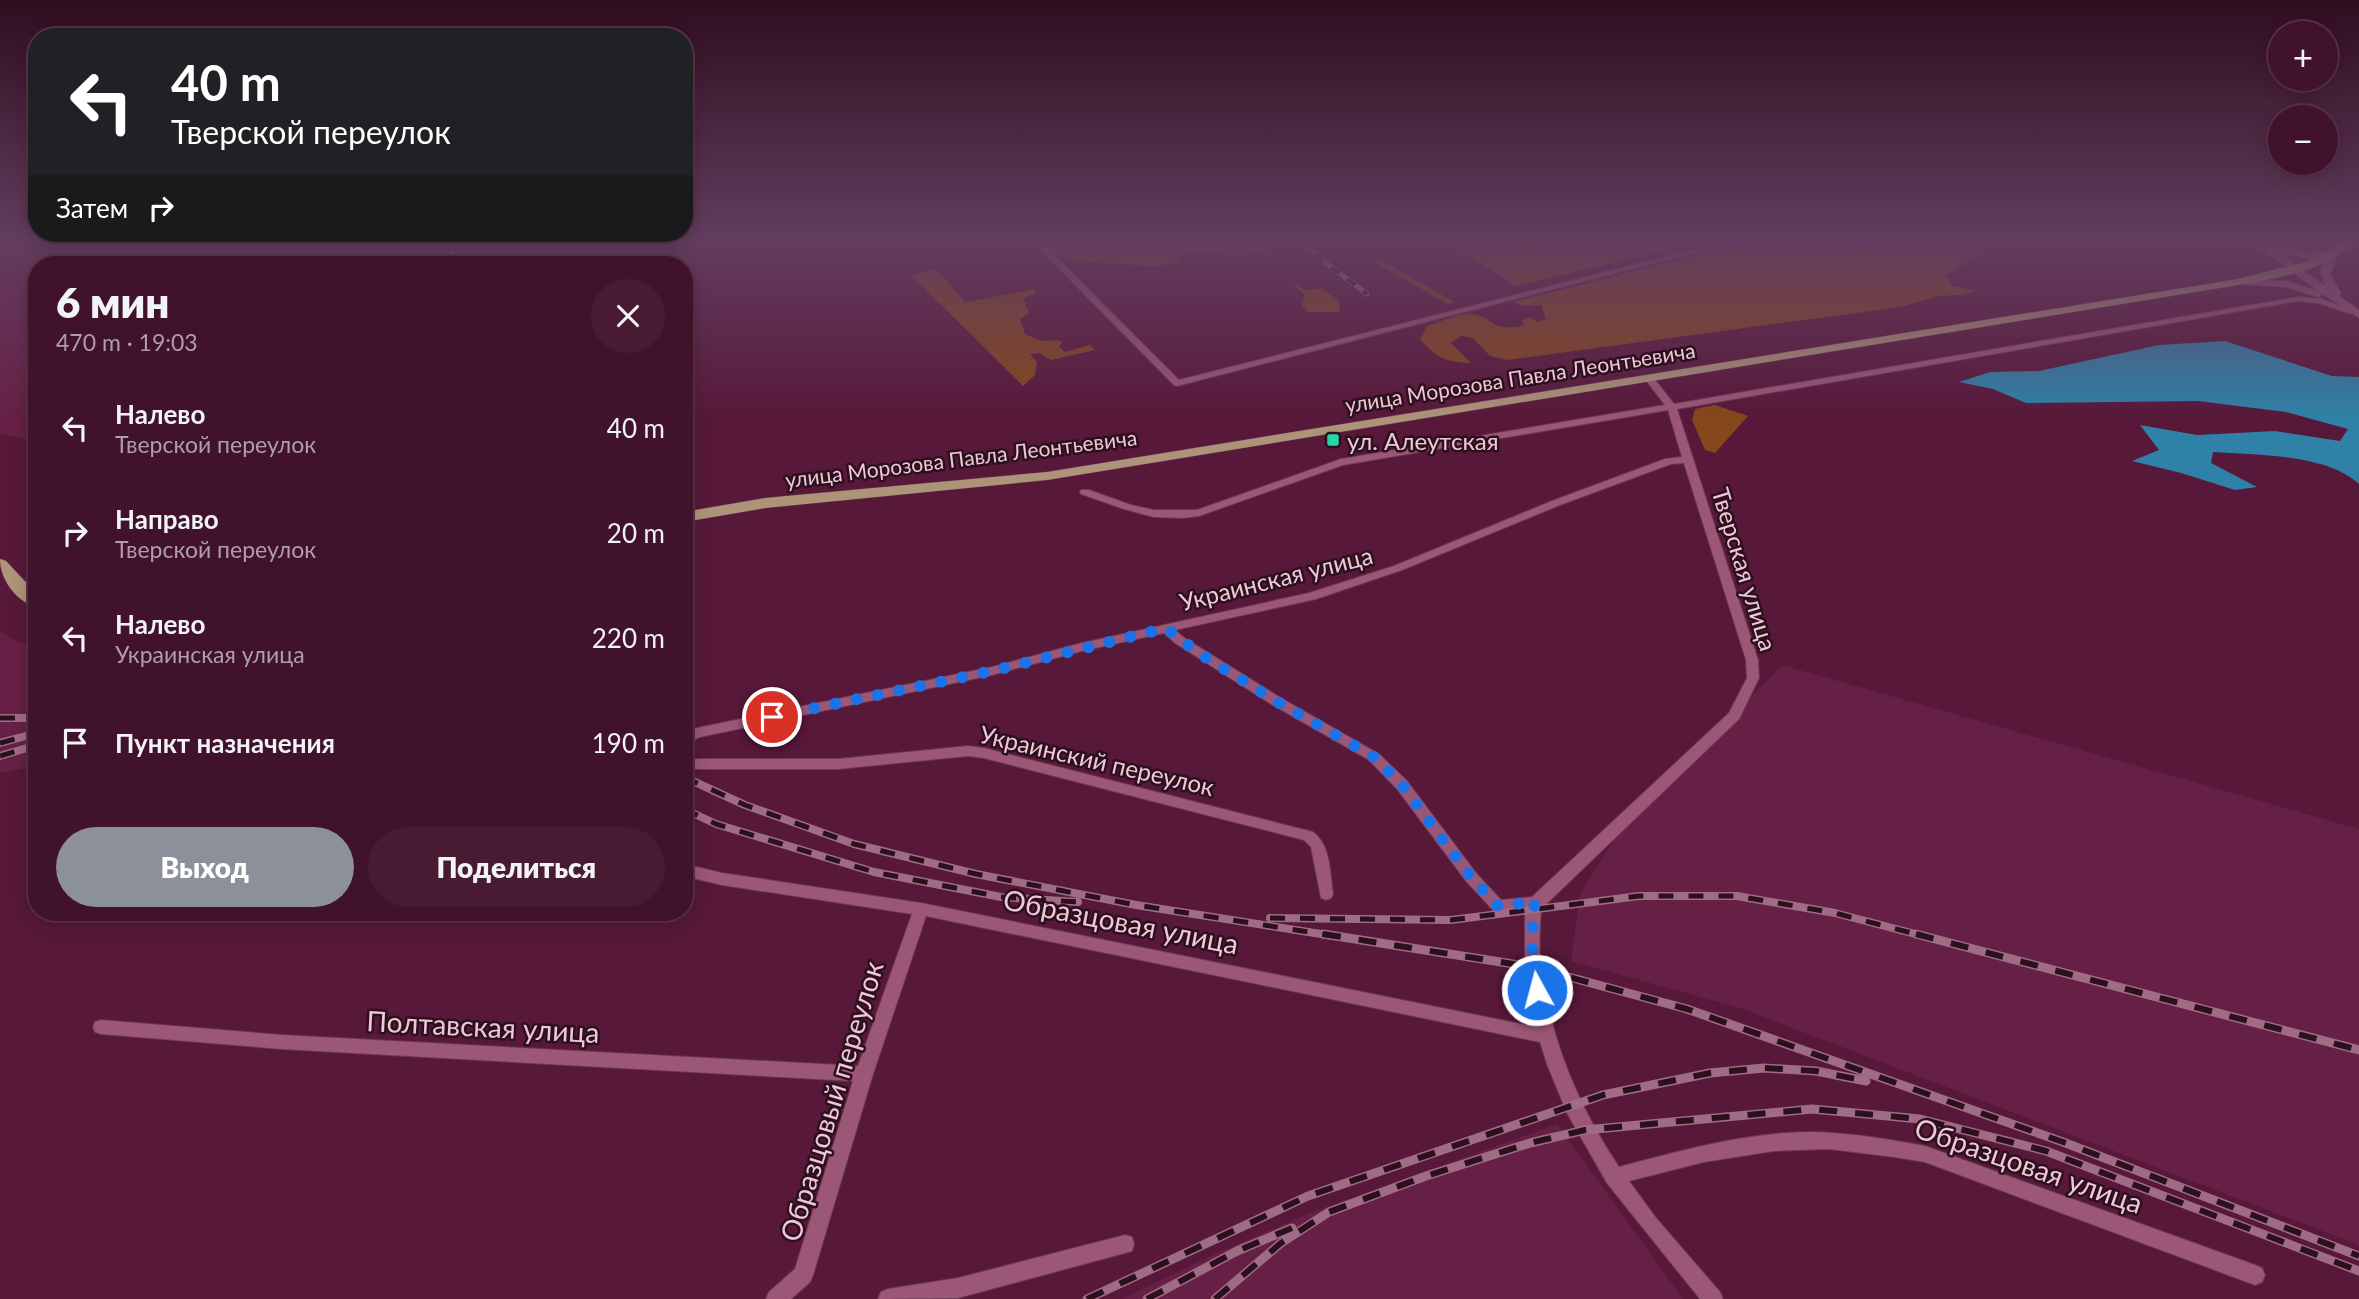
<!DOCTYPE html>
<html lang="ru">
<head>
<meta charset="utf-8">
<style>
	body { margin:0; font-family:Lato,sans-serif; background:#481b33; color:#f1f3f6; height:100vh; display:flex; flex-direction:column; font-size:26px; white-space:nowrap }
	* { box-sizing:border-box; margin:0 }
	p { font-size:23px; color:#ae9ea9 }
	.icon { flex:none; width:38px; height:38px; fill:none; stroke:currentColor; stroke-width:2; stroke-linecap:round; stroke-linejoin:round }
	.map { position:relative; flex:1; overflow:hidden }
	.details { position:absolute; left:28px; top:256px; width:665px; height:665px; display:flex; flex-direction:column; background:#41122b; border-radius:28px; box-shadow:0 4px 18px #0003,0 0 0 2px #5a3247 }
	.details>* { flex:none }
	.guide { position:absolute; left:28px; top:28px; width:665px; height:214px; border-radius:28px; box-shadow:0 4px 18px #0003,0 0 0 2px #5a3247; background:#202124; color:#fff; overflow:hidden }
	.controls { position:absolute; left:2268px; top:21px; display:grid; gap:14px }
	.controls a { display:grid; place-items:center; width:70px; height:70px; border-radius:50%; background:#41122b; box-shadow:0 4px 18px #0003,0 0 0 2px #5a3247; font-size:35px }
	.pin { position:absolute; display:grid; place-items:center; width:60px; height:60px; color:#fff; margin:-30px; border:4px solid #fff; border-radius:50%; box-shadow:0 2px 7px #0007 }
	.me { position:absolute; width:77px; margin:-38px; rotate:353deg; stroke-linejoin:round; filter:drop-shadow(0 0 5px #0008) }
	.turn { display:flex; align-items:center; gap:24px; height:147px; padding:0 28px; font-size:32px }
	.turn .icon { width:91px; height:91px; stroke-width:2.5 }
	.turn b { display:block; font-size:49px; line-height:60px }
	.then { display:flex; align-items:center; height:66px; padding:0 28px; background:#0003; gap:14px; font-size:26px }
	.round { display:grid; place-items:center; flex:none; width:74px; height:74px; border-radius:37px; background:#481b33 }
	.overview { display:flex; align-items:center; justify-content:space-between; height:119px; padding:0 28px }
	h1 { font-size:42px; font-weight:800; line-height:52px }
	.button { display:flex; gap:14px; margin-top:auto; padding:14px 28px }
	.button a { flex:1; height:80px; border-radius:42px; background:#8c9099; color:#fff; font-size:28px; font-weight:800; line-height:80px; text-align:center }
	.button a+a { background:#481b33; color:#f1f3f6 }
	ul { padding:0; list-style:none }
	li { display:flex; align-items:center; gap:21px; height:105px; padding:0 28px }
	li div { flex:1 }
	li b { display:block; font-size:26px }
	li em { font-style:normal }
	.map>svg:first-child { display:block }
</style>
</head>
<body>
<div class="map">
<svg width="2359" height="1299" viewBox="0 0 2359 1299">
	<rect width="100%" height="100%" fill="#571839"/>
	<g fill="#672045">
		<path d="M13,239h111l224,25h-311v177l-37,-7v-189z"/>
		<path d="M243,239h212l-25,24z"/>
		<path d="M0,631l19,12 18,3v120l-37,7z"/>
		<path d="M1782,665l577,164v416l-619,-237 -169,-47 9,-67 41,-65z"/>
		<path d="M1557,1124l126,175h-561l97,-47 96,-41z"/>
	</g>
	<g fill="#85471b">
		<path d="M1080,239h56l15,5 8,-5h131c-45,29 -73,6 -116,16l7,8 -32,3 -82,-6 -19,-11 4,-6z"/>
		<path d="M1443,239h271l-198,47z"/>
		<path d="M1758,239h20l31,16 60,-8 -1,-5 -5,-3h84l33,15 -35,22 8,10 24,5 -16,4 -25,1 -28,9 -36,6 -365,49 -17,-4 -17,-18 -12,-2 -10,7 20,20c-26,-1 -34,-5 -51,-24l7,-13c13,-4 31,-13 44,-12 23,2 20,20 54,11l-4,-4 9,-4 8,5 8,-3 -5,-14 -18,1 -10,-4z"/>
		<path d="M1379,258l75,44 -6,2 -76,-43z"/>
		<path d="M936,269l29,33 71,-13 -2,5 -11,4 6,15 -9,6 5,15 17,7 14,-1 6,2 -3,5 6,5 25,-7 5,5 -44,10 -12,-7 -9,1 7,8 -2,13 -12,11 -112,-111z"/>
		<path d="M1289,281l16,9 17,-2 17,13 1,11h-32l-6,-7 3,-10z"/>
		<path d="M1715,405l33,11 -33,37 -10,-3 -13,-30 3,-11z"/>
	</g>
	<path fill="#2f81a7" d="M2225,341l107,35 27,1v107c-32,-30 -103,-29 -146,-32l-2,11 46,24 -22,3 -54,-17 -49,-12 27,-11 -19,-25 57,10 78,-4 65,10 8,-12 -62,-17 -88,-11 -172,2 -33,-14 -34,-7 31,-10 49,-1 120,-26z"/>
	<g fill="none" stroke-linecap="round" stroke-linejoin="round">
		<g stroke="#6c3853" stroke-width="2">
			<g id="minor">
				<path d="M0,239h6l-6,3z"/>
				<path d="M187,239h26l43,5 10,-5h10l-19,9 -66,-7z"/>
				<path d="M1030,239h8l141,141 557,-141h13l-572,147 -3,-1z"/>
				<path d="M2298,297l24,2 33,12 -4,3 -33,-11 -20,-2 -621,108 81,251 1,18 -20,41 -198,190c-1,20 -3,40 0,59 10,73 37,138 78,199 63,-17 128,-35 194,-35 38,1 75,7 112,14l330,119 7,3 3,7 -3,7 -7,3 -330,-123 -31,-5 -65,-8 -55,2 -70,11 -75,19 27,37 64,74 3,7h-23l-93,-116 -40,-70 -20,-49 -7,-22 -614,-126 -53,158 -60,201 -3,7 -19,17h-25l3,-7 26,-23 58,-188 -571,-32 -181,-15 -6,-2 -2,-5 2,-5 6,-2 181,15 576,31 54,-152 -190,-29 -38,-9v-12l38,9 199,30 615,124 -11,-59v-58l-27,2 -5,-2 -27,-29 -69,-92 -28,-29 -98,-56 -96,-61 -11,-10 -82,18 -90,24 -292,62 -16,7v-11l13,-5 295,-61 90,-24 227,-50 85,-27 158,-65 113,-42 17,-2 -14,-47 -325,55 -144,51 -16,2 -29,-1 -30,-8 -43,-15 -1,-2 1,-2h8l42,15 23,5h43l144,-51 324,-54 -20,-26 5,-3 3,1 21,27zM1684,463l62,197 1,18 -18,35 -197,184 -31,3 -25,-27 -69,-92 -28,-27 -98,-56 -98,-61 -8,-7 141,-31 86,-29 158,-65 111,-41z"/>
				<path d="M968,746l16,2 329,84c18,13 17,42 20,62l-2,4 -5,2 -5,-2 -10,-51 -7,-7 -320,-82 -16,-2 -130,13h-148l-6,-2v-11l8,3h146z"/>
				<path d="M1125,1235l7,2 2,7 -2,7 -7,2 -167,45 -80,1 3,-7 7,-3 70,-11z"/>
			</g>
		</g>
		<g stroke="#6c3853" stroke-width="2">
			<path id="tertiary" d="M2248,239h11l10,7 40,7 34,-4 1,2 -6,3 -8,20 11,19 -2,3 20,14v8l-36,-24 -5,3 -32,-10 -52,-3 -1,-2 5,-3 49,2 31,10zM2278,252l31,7 19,-3 -8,14 5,16z"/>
		</g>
		<g stroke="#6c3853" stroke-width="1">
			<g id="primary">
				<path d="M2346,239h12c-30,32 -79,38 -120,46l-1191,195 -282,28 -81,14v-10l81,-14 282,-26 1191,-193 71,-18z"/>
				<path d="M0,559l6,2 31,33v13c-21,-5 -37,-28 -37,-48z"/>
			</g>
		</g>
		<use href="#minor" fill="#9c5676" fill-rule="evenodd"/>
		<use href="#tertiary" fill="#9c5676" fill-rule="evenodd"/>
		<use href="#primary" fill="#ad9478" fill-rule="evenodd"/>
		<g stroke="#a06c85" stroke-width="5">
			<g id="rail-far2">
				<path d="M1303,239l19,21 45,34"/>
				<path d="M438,264l29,-25"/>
			</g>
		</g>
		<g stroke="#a06c85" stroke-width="8">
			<g id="rail-far1">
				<path d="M0,718h37"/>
				<path d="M0,743l37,-10"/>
				<path d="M0,756l37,-11"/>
				<path d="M684,777l61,28 109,39 122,30 160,31 198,31"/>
				<path d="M684,809l32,15 158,48 127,25 77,5"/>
				<path d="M1270,918l181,2 188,-24h98l98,17 88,23"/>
			</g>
		</g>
		<g stroke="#a06c85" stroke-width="9">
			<g id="rail">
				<path d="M1323,934l209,33 155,42 376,133 296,114"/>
				<path d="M1916,934l443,116"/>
				<path d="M1087,1299l221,-103 295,-101 107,-22 54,-5 52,3 50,10"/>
				<path d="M1147,1299l90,-48 55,-23"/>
				<path d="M1215,1299l66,-56 48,-31 97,-36 104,-33 55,-13 227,-21 108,10 126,32 313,120"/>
			</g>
		</g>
		<use href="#rail-far2" stroke="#2c101e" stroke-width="3.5" stroke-dasharray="10" stroke-linecap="butt"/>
		<use href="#rail-far1" stroke="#2c101e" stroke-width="5" stroke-dasharray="15" stroke-linecap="butt"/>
		<use href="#rail" stroke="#2c101e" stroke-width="6" stroke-dasharray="18" stroke-linecap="butt"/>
	</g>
	<linearGradient id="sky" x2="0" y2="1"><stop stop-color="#300d1f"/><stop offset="0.57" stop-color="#633d5f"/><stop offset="1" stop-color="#633d5f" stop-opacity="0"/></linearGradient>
	<rect width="2359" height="421" fill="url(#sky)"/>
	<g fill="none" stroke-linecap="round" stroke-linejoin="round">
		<path stroke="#1a73e8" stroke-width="12" stroke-dasharray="0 21.6" d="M772,717l220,-46 174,-43 34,26 76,47 98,56 28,28 69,92 27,29 38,-4 -3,7 -1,58 5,23"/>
	</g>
	<rect fill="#28d5ad" stroke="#2c101e" stroke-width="2.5" x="1326" y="433" width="14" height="14" rx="3.5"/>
	<g text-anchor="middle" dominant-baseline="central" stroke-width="5" stroke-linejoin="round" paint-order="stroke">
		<g font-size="21" fill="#efc7d7" stroke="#2c101e">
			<text transform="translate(1520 377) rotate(-9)">улица Морозова Павла Леонтьевича</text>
			<text transform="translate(961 458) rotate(-7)">улица Морозова Павла Леонтьевича</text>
		</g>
		<g font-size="24" fill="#efc7d7" stroke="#2c101e" text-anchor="start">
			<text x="1347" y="440">ул. Алеутская</text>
		</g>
		<g font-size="24" fill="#efc7d7" stroke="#2c101e">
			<text transform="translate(1745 569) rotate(73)">Тверская улица</text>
			<text transform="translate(1276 578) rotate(-14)">Украинская улица</text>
			<text transform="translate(1097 760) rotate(13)">Украинский переулок</text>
		</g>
		<g font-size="28" fill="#efc7d7" stroke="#2c101e">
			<text transform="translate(1121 921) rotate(11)">Образцовая улица</text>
			<text transform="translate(483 1026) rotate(3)">Полтавская улица</text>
			<text transform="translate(831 1101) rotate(-73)">Образцовый переулок</text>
			<text transform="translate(2029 1165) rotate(19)">Образцовая улица</text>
		</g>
	</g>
</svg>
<div class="controls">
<a>+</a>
<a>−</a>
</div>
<div class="pin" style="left:772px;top:717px;background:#d93025"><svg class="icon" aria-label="arrive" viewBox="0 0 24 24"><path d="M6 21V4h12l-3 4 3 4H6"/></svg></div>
<svg class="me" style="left:1537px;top:990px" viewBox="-20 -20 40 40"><circle r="17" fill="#1a73e8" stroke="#fff" stroke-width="3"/><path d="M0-11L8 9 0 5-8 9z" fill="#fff"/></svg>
<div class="guide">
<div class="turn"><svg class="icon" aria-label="left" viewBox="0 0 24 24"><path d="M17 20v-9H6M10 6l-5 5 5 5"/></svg><div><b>40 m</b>Тверской переулок</div></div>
<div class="then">Затем<svg class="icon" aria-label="right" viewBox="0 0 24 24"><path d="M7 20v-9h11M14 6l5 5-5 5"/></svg></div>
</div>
<section class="details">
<div class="overview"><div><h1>6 мин</h1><p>470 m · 19:03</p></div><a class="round"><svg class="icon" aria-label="close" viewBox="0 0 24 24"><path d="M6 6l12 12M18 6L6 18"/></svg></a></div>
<ul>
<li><svg class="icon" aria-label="left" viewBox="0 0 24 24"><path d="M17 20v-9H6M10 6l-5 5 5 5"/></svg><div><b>Налево</b><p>Тверской переулок</p></div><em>40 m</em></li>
<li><svg class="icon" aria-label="right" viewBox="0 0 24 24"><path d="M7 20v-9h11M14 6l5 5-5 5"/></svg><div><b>Направо</b><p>Тверской переулок</p></div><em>20 m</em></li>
<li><svg class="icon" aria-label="left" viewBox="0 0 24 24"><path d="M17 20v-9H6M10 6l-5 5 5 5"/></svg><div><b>Налево</b><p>Украинская улица</p></div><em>220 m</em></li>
<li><svg class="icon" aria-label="arrive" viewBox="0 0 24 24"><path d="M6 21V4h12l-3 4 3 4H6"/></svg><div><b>Пункт назначения</b></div><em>190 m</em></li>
</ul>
<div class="button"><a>Выход</a><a>Поделиться</a></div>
</section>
</div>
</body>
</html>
